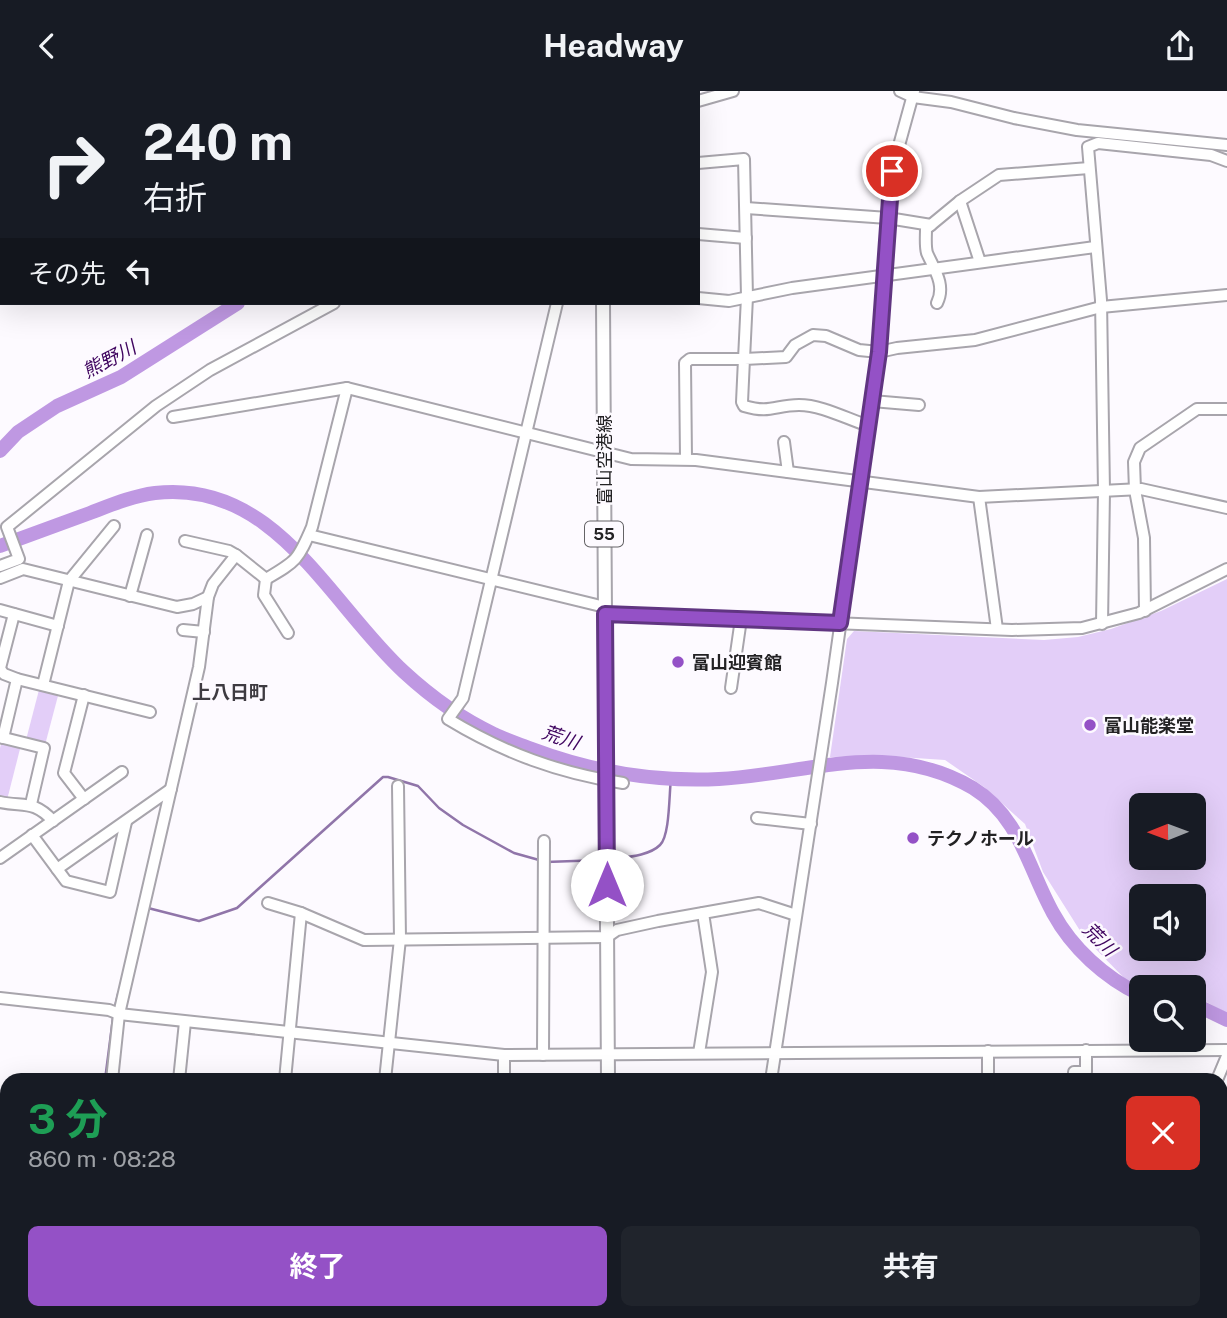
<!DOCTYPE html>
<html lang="ja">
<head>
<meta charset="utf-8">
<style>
	body { margin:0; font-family:"Public Sans","Noto Sans JP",sans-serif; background:#20242c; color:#f1f3f6; height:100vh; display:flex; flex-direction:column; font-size:26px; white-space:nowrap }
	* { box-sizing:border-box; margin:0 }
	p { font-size:23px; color:#9ea1a6 }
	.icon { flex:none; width:38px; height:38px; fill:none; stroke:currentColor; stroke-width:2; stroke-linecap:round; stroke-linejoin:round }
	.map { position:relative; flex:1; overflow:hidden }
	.side { position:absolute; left:0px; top:982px; width:1228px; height:247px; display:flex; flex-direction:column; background:#171b24; border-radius:21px 21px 0 0; box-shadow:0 7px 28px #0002 }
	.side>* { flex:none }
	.hud { position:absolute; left:0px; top:0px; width:700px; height:214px; box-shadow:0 7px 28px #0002; background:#171b24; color:#f1f3f6; overflow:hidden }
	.needle { width:46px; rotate:269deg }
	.buttons { position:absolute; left:1129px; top:702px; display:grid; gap:14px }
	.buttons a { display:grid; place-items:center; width:77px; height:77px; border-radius:10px; background:#171b24; box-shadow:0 7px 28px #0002; font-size:35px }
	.pin { position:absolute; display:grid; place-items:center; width:60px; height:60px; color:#fff; margin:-30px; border:4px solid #fff; border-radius:50%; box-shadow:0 2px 7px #0007 }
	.me { position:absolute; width:77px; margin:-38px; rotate:0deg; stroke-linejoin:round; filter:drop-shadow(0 0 5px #0008) }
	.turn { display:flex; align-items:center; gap:24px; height:147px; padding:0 28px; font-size:32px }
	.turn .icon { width:91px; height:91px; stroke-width:2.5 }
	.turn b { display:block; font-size:49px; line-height:60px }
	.then { display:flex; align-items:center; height:66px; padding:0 28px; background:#0003; gap:14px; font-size:26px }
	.round { display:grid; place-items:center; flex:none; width:74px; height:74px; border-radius:10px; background:#20242c }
	.overview { display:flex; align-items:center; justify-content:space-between; height:119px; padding:0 28px }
	h1 { font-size:42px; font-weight:700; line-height:52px; color:#1e9e55 }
	.action { display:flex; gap:14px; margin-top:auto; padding:14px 28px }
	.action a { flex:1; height:80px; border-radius:10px; background:#9451c6; color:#fff; font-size:28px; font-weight:700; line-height:80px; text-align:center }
	.action a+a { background:#20242c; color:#f1f3f6 }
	header { display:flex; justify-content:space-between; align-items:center; height:91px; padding:0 28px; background:#171b24; font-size:32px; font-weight:700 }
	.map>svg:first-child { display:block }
</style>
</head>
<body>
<header><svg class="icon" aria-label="back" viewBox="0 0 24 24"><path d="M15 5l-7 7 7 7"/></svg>Headway<svg class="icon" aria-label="share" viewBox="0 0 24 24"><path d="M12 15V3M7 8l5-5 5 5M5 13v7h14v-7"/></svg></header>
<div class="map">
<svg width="1227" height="1227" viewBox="0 0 1227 1227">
	<rect width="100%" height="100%" fill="#fdfaff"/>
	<g fill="#e3cef8" fill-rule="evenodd">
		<path d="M1227,488v434l-26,-14h-7v-12h-53v2l-13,-7 -44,-45 -41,-65 -18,-48 -41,-37 -39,-27 -60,-4 -55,1 17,-118 7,-8 190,9 34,-3 33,-8 50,-18zM1194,714v52h-53v-52zM1141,805h53v53h-53z"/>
		<path d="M40,595l19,6 -14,53 -19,-5z"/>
		<path d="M2,649l19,5 -14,55 -7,-1v-51z"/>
	</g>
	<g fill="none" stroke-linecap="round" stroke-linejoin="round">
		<g stroke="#9075a9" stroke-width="2.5">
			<path d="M612,768c14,-2 37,-3 48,-14 10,-9 9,-52 11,-66"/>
			<path d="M546,771l56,-2"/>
			<path d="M148,817l51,13 38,-13 146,-131h5l30,9 21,22 24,17 51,28 25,7"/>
			<path d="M115,916l3,-13"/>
			<path d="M105,989l8,-62"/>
			<path d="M0,1100h7"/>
		</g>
		<g stroke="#bf98e2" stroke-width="14">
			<path d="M535,2l4,-2"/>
			<path d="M0,360l18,-19 39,-26 64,-29 117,-74"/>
			<path d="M0,455c30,-11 60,-22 90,-33 21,-8 42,-17 65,-20 120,-14 174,110 249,179 26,24 58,47 90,62 12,6 25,10 38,15 61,23 123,33 187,30 90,-5 169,-41 254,9 47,29 55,80 80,125 19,35 52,65 88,82"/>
			<path d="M1194,913l33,16"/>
		</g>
		<g stroke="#a8a5ac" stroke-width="14">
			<g id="minor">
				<path d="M206,0l1,2"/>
				<path d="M474,0l1,2"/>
				<path d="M900,0l13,6 38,5 63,16 63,12 150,15"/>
				<path d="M312,2l3,-2"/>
				<path d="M698,10l35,-10"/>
				<path d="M0,117l2,-1"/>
				<path d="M746,117l142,10 43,7"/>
				<path d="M698,143l48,4"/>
				<path d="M980,171l-20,-61 39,-26 90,-7"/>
				<path d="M698,207l31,3 63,-13 303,-41"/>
				<path d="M557,212l-94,395 -15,21c56,34 111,54 175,64"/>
				<path d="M937,212c9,-18 -3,-34 -10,-50 -2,-7 -1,-16 -1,-24l34,-28"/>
				<path d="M872,310l47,4"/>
				<path d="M173,326l174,-29 284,71 65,1 283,37 162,-8 86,19"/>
				<path d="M869,335c-22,-7 -47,-21 -70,-21 -24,0 -28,9 -55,1l-2,-4 2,-43 42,-2 9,-12 18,-10 13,1 33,14 20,2 18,-4 78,-8 126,-33 126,-12"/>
				<path d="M784,351l4,30"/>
				<path d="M686,368l-1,-96 5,-4h54l3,-62 -3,-138 -46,4"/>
				<path d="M979,406l18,132"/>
				<path d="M309,444l296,72"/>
				<path d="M185,450l44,10 7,4"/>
				<path d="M0,475l19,-7 -12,-32 149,-121 54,-36 124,-67"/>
				<path d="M0,487l23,-9 154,38 16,-3 15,-7"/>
				<path d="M266,488c31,-18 32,-19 46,-52l35,-139"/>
				<path d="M266,488l-2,16 24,38"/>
				<path d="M130,505l17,-61"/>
				<path d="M0,519l58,16"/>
				<path d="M1145,520l-1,-73 -9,-48 -1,-28 6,-14 57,-39h30"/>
				<path d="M605,523l407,16 70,-2 57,-15 88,-44"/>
				<path d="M1102,533l2,-133 -3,-191 -13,-153 10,-4 113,12 16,6"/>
				<path d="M183,539l21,2"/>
				<path d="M0,577l14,-54"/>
				<path d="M0,578l4,5 13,5 133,33"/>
				<path d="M43,594l26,-104 45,-55"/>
				<path d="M731,597l10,-69"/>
				<path d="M0,646l44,11 -13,56"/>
				<path d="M3,647l14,-59"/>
				<path d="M84,708l-20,-26 20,-78"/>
				<path d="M0,711c24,5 34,-2 53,19"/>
				<path d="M757,727l54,6"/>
				<path d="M32,744l34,46 44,11 16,-70"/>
				<path d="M0,767l122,-86"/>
				<path d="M57,778l114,-80"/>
				<path d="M268,812l33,10"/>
				<path d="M0,907l109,12 10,4 385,41 723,-5"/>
				<path d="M699,962l13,-81 -9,-59"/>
				<path d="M504,964v25"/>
				<path d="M543,964l1,-214"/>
				<path d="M112,989l7,-66 80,-347 9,-70 5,-13 23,-29 30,24"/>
				<path d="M179,989l6,-58"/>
				<path d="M285,989l16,-167 63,27 243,-3 10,-7 41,-9 101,-18 37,12"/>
				<path d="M385,989l15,-141 -2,-153"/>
				<path d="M771,989l61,-397 47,-331 13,-181 22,-80"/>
				<path d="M988,989v-29"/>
				<path d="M1074,989v-8h12v-22"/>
				<path d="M1217,989l10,-24"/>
				<path d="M0,1165l7,1"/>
				<path d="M1222,1195h5"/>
				<path d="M298,1222v5"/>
				<path d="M404,1222v5"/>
				<path d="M1182,1222v5"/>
				<path d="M89,1227v-5"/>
				<path d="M338,1227l1,-5"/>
				<path d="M942,1227l1,-5"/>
			</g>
		</g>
		<g stroke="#a8a5ac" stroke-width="16">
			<g id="major">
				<path d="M601,0v2"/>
				<path d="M603,212l5,777"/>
				<path d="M0,1032l7,1"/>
				<path d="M1222,1074h5"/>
				<path d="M609,1222v5"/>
			</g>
		</g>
		<use href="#minor" stroke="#fff" stroke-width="10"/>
		<use href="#major" stroke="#fff" stroke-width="12"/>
	</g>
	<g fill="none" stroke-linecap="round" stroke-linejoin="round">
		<g stroke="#603581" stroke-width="18">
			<path id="route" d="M607,794l-2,-271 235,9 39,-271 13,-181"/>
		</g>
		<use href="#route" stroke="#9451c6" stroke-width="12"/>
	</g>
	<g fill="#9451c6" stroke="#fdfaff" stroke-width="2.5">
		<circle cx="678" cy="571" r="7"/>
		<circle cx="1090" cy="634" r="7"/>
		<circle cx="913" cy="747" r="7"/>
	</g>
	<g text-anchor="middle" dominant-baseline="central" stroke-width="5" stroke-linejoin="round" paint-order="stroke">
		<rect fill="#fdfaff" stroke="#646366" stroke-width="2" x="585" y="430.5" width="38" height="25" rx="5"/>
		<g font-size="16" font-weight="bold" fill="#232224">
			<text x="604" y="443">55</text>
		</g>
		<g font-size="18" fill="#232224" stroke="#fdfaff">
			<text transform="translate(604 369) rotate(-90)">富山空港線</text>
		</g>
		<g font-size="18" font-weight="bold" fill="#232224" stroke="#fdfaff" text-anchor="start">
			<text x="692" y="571">富山迎賓館</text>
			<text x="1104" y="634">富山能楽堂</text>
			<text x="927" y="747">テクノホール</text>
		</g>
		<g font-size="19" font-style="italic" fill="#3f045f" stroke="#fdfaff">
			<text transform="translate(109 268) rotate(-28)">熊野川</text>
			<text transform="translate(561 646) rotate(19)">荒川</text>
			<text transform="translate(1100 848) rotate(45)">荒川</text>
		</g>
		<g font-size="19" font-weight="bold" fill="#3e3b41" stroke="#fdfaff">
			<text x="230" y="601">上八日町</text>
		</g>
	</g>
</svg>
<div class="buttons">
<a><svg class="needle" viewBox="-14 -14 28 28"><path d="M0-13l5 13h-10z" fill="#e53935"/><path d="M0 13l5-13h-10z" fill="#9ea1a6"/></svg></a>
<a><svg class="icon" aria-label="sound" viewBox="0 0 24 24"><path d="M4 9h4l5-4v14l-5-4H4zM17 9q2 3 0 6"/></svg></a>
<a><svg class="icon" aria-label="search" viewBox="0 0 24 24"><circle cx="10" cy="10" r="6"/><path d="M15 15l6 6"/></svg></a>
</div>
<div class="pin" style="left:892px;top:80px;background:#d93025"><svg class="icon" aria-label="arrive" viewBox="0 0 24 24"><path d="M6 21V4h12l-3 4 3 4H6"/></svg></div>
<svg class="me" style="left:607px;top:794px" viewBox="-20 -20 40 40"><circle r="19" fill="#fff"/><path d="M0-13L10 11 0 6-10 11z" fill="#9451c6"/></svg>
<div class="hud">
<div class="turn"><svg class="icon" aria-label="right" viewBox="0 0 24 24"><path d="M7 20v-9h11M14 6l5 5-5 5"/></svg><div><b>240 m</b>右折</div></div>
<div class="then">その先<svg class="icon" aria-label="left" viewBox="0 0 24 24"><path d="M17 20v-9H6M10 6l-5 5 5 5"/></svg></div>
</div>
<section class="side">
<div class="overview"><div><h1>3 分</h1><p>860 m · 08:28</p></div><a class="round" style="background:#d93025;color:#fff"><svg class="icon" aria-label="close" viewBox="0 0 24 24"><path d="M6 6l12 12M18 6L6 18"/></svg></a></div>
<div class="action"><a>終了</a><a>共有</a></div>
</section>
</div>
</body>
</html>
